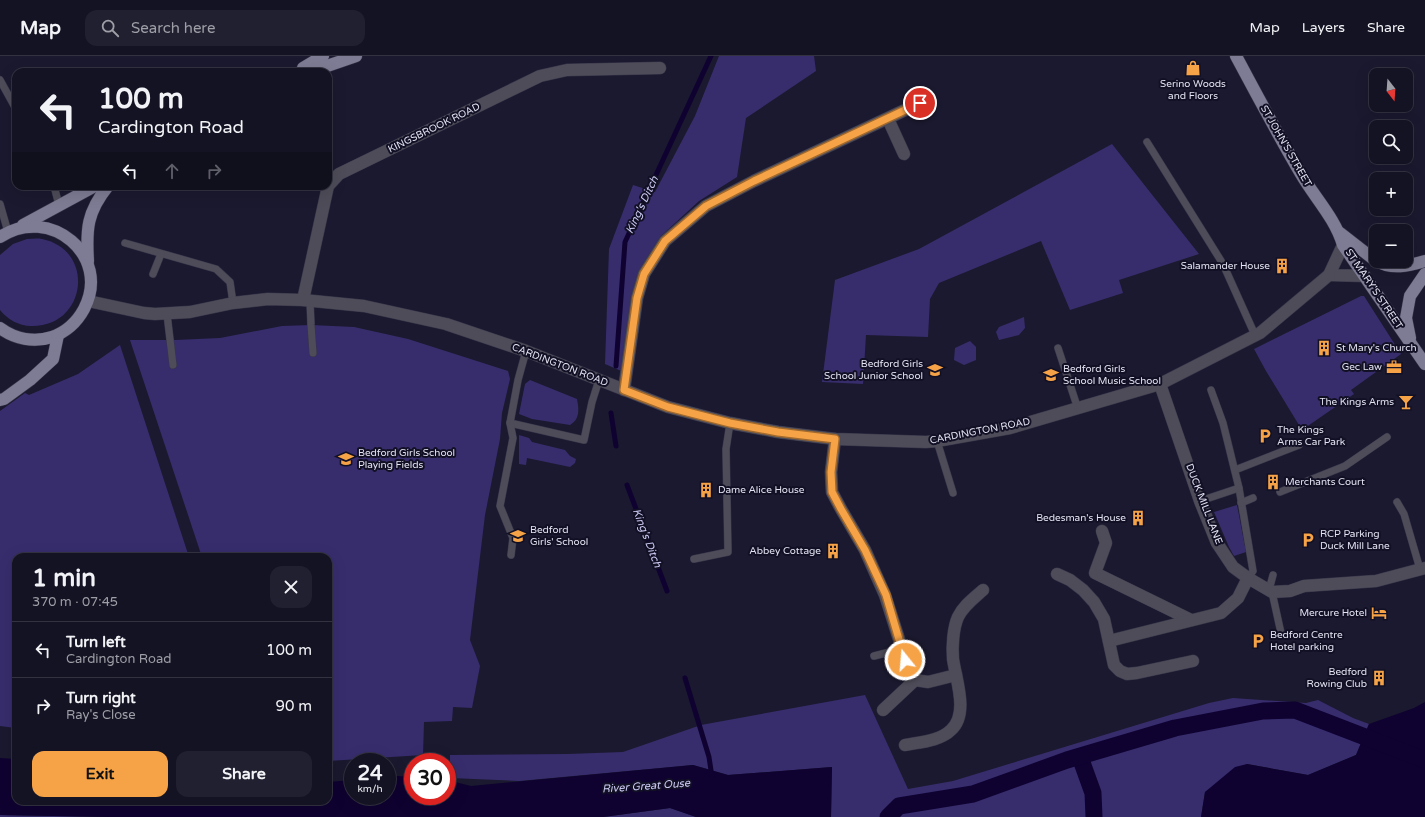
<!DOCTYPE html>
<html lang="en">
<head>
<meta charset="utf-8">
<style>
	body { margin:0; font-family:"Varela Round",sans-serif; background:#212030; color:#f1f3f6; height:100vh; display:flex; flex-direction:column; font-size:15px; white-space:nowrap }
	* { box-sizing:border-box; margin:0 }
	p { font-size:13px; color:#9d9ea6 }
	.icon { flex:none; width:22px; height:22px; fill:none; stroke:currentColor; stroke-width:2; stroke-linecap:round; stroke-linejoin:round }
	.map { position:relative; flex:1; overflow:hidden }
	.sheet { position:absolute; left:12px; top:497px; width:320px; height:252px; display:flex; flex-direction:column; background:#141323; border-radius:12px; box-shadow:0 4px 16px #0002,0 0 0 1px #333241 }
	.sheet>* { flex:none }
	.top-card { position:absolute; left:12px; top:12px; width:320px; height:122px; border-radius:12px; box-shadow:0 4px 16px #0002,0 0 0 1px #333241; background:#141323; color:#f1f3f6; overflow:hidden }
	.needle { width:26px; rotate:163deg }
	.buttons { position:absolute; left:1369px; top:12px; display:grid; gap:8px }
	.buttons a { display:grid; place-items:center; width:44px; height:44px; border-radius:8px; background:#141323; box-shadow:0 4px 16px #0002,0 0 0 1px #333241; font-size:20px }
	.speed { position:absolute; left:344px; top:697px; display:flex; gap:8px; font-size:20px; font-weight:700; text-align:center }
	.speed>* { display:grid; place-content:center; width:52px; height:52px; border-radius:50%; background:#141323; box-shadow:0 4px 16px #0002,0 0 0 1px #333241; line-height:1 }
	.speed small { font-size:10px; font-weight:400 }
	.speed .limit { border:6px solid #d22; background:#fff; color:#111 }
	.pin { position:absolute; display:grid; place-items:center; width:34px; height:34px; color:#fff; margin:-17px; border:2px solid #fff; border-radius:50%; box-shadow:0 1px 4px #0007 }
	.me { position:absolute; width:44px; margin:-22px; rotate:343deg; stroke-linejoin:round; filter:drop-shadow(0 0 3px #0008) }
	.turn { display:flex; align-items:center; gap:14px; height:84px; padding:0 20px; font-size:18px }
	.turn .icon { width:52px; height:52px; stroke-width:2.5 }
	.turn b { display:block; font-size:28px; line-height:34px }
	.lanes { display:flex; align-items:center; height:38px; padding:0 20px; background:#0003; justify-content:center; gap:20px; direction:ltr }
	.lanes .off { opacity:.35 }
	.round { display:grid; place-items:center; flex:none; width:42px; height:42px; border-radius:12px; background:#212030 }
	.head { display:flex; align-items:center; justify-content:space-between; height:68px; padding:0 20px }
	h1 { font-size:24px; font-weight:700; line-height:30px }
	.cta { display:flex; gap:8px; margin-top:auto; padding:8px 20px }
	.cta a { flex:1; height:46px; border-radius:12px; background:#f6a246; color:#111; font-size:16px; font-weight:700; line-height:46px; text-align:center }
	.cta a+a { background:#212030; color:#f1f3f6 }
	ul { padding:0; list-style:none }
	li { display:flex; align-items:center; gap:12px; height:56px; padding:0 20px; border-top:1px solid #333241 }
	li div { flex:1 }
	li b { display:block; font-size:15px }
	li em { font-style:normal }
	header { display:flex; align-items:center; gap:24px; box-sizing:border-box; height:56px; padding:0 20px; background:#141323; border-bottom:1px solid #333241 }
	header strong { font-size:19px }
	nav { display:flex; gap:22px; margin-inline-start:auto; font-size:14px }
	.search { width:280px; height:36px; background:#212030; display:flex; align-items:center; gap:10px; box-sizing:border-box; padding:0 14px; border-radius:12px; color:#9d9ea6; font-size:15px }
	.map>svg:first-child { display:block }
</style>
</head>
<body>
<header>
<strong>Map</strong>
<div class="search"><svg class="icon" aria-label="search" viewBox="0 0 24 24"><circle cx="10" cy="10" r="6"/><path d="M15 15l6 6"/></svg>Search here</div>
<nav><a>Map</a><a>Layers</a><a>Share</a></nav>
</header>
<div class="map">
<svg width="1425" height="761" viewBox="0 0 1425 761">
	<rect width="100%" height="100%" fill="#1b192f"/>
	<g fill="#372d6d">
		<path d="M719,0h95l2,15 -70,47 -9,59 -38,24 -38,35 -22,36 -13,101 -21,-9 4,-115 24,-64 22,7 40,-76z"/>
		<path d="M1112,88l87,110 -80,26 4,13 -53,17 -29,-69 -102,42 -9,16 -2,38 -62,-2 -3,49 -41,-2 13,-102 84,-31z"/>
		<path d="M27,183c5,0 10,-1 15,0 54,11 45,88 -11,87 -12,0 -24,-7 -31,-16v-55l13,-11z"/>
		<path d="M1361,240h3l37,58 -50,36 3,4 -52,36 -36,-59 -12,-22z"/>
		<path d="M1024,261l1,11 -6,7 -20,5 -3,-8 3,-5z"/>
		<path d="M311,269l43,2 54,12 100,32 2,8 -8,34 -2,26 -15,76 -15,125 10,26 -8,42 -19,-1 -1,14 -28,1 -1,33 -95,6v-204h-126l-72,-217h46l44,-2 62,-12z"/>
		<path d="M970,285l6,6v13l-12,5 -10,-5 1,-12z"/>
		<path d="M120,289l69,212h-173v171l-16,-2v-315l25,-18 4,2 49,-21z"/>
		<path d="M530,324l47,19c2,11 3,20 -7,26l-38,-6 -13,-5 6,-30z"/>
		<path d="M519,379l10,3 3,4 33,8 5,6 6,3 -1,4 -5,4 -43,-9 -1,7 -7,-1z"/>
		<path d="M1237,449l9,47 -12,4 -5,-9 -15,-35z"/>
		<path d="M865,639l43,94 45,-8 256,-78 24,-5 73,5 12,-3 35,18 16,6 -13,31 -48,20 -61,-11 -42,28 -4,25h-370l1,-50 -104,8 -35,-10 -174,16 -69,-3v-23l118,-1 55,-2 78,-27z"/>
		<path d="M670,752l26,9h-93z"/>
		<path d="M0,759l108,2h1h-109z"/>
	</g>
	<g fill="#0f0231">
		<path d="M1425,646v115h-224l4,-25 30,-25 12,-3 61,11 48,-20 13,-31 45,-16z"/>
		<path d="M0,702l16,1v42h312v-19l25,-2v16h34v-19l10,-1 16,1v19h34v-16l24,6 222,-21 35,10 104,-8 -1,50h-135l-26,-9 -67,9h-494l-109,-2z"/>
	</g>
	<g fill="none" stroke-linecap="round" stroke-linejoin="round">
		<g stroke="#0f0231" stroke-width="5">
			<path d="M616,310l9,-124 86,-186"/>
			<path d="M611,357l5,33"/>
			<path d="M627,429l40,106"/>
			<path d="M685,622l24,79 3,20"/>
		</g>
		<g stroke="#0f0231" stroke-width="17">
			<path d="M1080,701l13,36 1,24"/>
			<path d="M888,761l11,-11 74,-12 94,-34 108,-32 88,-17 32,-1 130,50"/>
		</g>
		<g stroke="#37354a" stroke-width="8">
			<g id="lane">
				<path d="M0,24l16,29"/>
				<path d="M1147,86l76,122 32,71"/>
				<path d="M54,130l5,19"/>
				<path d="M0,148l8,28"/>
				<path d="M125,187l91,26 14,13 3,21"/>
				<path d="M153,218l8,-20"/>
				<path d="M310,245l1,24 2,28"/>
				<path d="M167,258l6,51"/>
				<path d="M1058,292l20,61"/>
				<path d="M526,295l-8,29 -8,43 74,17 8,-38 7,-22"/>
				<path d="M510,367l3,15 -13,68 13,32 -2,17"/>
				<path d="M937,385l16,52"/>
				<path d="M1235,414l64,-25"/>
				<path d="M1239,432l14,83 -5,7"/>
				<path d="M1280,436l65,-26 42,-29"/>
				<path d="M1200,445l39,-13 -16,-65 -12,-33"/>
				<path d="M1397,446l7,12 16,55"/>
				<path d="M1241,447l12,-5"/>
				<path d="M694,503l34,-7 -2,-103 4,-26"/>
				<path d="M1269,534l4,-15"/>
				<path d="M1272,536l9,41"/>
				<path d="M874,600l28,-7"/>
			</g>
		</g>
		<g stroke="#37354a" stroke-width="13">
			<g id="street">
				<path d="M888,63l16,35"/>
				<path d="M1343,189l-14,30 36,1"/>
				<path d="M303,244l25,-114 11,-12 201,-98 27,-6 93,-2"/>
				<path d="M88,245l56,12 11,1 35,-2 43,-9 35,-4 35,1 61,6 82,18 80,27 142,56 62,16 48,9 57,7 91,3 11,-1 73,-13 150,-44 100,-51 69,-58"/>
				<path d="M1160,328l40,117 17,42 16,24 15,11 24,14 18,-1 14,-5 72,-5 49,-13"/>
				<path d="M624,334l13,-92 7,-24 21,-33 41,-35 48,-25 166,-78"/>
				<path d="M835,383l-4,33 1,20 9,17 24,41 20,45 24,76 6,9 -32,30"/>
				<path d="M1102,475l4,12 -11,30 96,47"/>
				<path d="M1057,518l13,6 13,10 11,12 10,17 10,46 6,6 7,3 10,-1 56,-12"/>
				<path d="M1109,585l112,-28 17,-15 10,-20"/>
				<path d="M915,624l13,2 28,-7"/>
				<path d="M905,689c15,-3 35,-4 46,-15 18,-16 5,-50 2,-71 -1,-12 0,-31 5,-42 5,-11 16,-19 25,-27"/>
			</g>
		</g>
		<g stroke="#37354a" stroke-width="13">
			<g id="primary">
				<path d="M1236,0c21,39 42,79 65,118 14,24 34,44 42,71l82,119"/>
				<path d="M303,12l20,-12"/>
				<path d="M304,16l23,-6 29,-10"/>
				<path d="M23,169l72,-39"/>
				<path d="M1340,177l36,28"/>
				<path d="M0,181c50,-33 112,19 84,72 -7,13 -18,23 -32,28 -18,6 -37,2 -52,-9"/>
				<path d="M88,205c-2,-32 -1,-49 20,-75"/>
				<path d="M1377,205c15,9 31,5 48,0"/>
				<path d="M1410,282l-4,-20 4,-22 15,-22"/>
				<path d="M0,344l4,-1 26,-19 23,-21 5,-24"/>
			</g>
		</g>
		<use href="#lane" stroke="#4d4c58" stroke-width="7"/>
		<use href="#street" stroke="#4d4c58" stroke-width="12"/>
		<use href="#primary" stroke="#7d7c94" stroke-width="12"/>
	</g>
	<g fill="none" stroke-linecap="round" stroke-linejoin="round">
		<g stroke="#a0692e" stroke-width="10">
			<path id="route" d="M905,604l-19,-65 -21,-45 -24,-41 -9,-17 -1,-20 4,-33 -57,-7 -48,-9 -62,-16 -44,-17 13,-92 7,-24 21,-33 41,-35 48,-25 166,-78"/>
		</g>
		<use href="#route" stroke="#f6a246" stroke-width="7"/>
	</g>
	<defs>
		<g id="shop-bare" transform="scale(1.2)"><path d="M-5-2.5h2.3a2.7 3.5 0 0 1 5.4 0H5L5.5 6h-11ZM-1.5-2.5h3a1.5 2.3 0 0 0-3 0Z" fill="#f6a246" stroke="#121025" stroke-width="2.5" paint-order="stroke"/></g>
		<g id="building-bare" transform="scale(1.2)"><path d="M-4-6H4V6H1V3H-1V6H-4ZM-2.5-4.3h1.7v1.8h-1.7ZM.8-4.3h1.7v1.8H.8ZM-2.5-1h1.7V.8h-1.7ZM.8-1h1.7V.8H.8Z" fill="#f6a246" stroke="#121025" stroke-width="2.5" paint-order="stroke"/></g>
		<g id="office-bare" transform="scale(1.2)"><path d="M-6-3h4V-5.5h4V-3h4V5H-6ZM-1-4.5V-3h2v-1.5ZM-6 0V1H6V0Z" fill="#f6a246" stroke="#121025" stroke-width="2.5" paint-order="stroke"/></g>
		<g id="school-bare" transform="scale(1.2)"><path d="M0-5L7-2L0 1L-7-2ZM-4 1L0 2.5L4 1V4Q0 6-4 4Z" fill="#f6a246" stroke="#121025" stroke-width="2.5" paint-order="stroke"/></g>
		<g id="bar-bare" transform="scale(1.2)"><path d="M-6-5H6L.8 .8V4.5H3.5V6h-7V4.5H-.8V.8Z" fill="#f6a246" stroke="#121025" stroke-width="2.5" paint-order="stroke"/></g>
		<g id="parking-bare" transform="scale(1.2)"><path d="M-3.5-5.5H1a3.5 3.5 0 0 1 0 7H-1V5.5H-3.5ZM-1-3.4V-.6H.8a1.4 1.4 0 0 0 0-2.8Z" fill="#f6a246" stroke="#121025" stroke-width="2.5" paint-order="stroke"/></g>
		<g id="hotel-bare" transform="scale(1.2)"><path d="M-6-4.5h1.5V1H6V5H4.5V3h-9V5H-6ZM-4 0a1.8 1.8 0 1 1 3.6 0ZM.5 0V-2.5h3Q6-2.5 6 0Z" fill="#f6a246" stroke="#121025" stroke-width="2.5" paint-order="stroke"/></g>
	</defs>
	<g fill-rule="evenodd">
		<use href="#shop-bare" x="1193" y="12"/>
		<use href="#building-bare" x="1282" y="210"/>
		<use href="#building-bare" x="1324" y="292"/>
		<use href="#office-bare" x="1394" y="311"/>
		<use href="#school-bare" x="935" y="314"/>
		<use href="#school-bare" x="1051" y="319"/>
		<use href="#bar-bare" x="1406" y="346"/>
		<use href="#parking-bare" x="1265" y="380"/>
		<use href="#school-bare" x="346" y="403"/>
		<use href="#building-bare" x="1273" y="426"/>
		<use href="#building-bare" x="706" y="434"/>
		<use href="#building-bare" x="1138" y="462"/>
		<use href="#school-bare" x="518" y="480"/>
		<use href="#parking-bare" x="1308" y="484"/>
		<use href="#building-bare" x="833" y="495"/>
		<use href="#hotel-bare" x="1379" y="557"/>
		<use href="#parking-bare" x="1258" y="585"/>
		<use href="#building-bare" x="1379" y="622"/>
	</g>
	<g text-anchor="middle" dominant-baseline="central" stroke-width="4" stroke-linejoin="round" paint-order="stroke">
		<g font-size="10" fill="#e3e3f2" stroke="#121025" text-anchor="start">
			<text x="1193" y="28" text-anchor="middle">Serino Woods<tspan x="1193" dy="12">and Floors</tspan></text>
			<text x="1270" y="210" text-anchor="end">Salamander House</text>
			<text x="1336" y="292">St Mary's Church</text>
			<text x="923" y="308" text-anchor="end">Bedford Girls<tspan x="923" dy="12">School Junior School</tspan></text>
			<text x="1382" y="311" text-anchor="end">Gec Law</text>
			<text x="1063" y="313">Bedford Girls<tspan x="1063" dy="12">School Music School</tspan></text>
			<text x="1394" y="346" text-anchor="end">The Kings Arms</text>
			<text x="1277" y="374">The Kings<tspan x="1277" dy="12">Arms Car Park</tspan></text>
			<text x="358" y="397">Bedford Girls School<tspan x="358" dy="12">Playing Fields</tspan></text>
			<text x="1285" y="426">Merchants Court</text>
			<text x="718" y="434">Dame Alice House</text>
			<text x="1126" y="462" text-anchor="end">Bedesman's House</text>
			<text x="530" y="474">Bedford<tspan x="530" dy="12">Girls' School</tspan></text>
			<text x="1320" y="478">RCP Parking<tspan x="1320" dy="12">Duck Mill Lane</tspan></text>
			<text x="821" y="495" text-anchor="end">Abbey Cottage</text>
			<text x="1367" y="557" text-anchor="end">Mercure Hotel</text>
			<text x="1270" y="579">Bedford Centre<tspan x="1270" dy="12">Hotel parking</tspan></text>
			<text x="1367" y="616" text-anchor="end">Bedford<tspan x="1367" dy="12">Rowing Club</tspan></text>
		</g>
		<g font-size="10" fill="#e3e3f2" stroke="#121025">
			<text transform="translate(434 72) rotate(-26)">KINGSBROOK ROAD</text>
			<text transform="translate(1286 90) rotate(60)">ST JOHN'S STREET</text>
			<text transform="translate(1374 233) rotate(56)">ST MARY'S STREET</text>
			<text transform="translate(560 309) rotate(21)">CARDINGTON ROAD</text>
			<text transform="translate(980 375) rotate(-11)">CARDINGTON ROAD</text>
			<text transform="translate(1204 448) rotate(69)">DUCK MILL LANE</text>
		</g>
		<g font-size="11" font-style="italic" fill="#cccaf3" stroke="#121025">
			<text transform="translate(642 149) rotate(-65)">King's Ditch</text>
			<text transform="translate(647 482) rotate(69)">King's Ditch</text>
			<text transform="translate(646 730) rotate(-4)">River Great Ouse</text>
		</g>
	</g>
</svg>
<div class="buttons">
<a><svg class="needle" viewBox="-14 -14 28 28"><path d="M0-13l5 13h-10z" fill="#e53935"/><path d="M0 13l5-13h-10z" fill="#9d9ea6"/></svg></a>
<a><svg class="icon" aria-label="search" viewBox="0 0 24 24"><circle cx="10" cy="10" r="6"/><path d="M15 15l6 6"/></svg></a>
<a>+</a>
<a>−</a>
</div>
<div class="speed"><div>24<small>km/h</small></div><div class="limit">30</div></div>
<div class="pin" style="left:920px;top:47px;background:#d93025"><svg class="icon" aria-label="arrive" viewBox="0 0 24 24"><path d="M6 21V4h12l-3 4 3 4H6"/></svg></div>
<svg class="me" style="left:905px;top:604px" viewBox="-20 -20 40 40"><circle r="17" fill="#f6a246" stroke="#fff" stroke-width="3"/><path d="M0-11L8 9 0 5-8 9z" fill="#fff"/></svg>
<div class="top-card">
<div class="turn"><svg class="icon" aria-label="left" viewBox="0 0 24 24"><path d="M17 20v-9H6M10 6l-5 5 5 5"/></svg><div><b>100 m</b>Cardington Road</div></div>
<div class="lanes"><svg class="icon" aria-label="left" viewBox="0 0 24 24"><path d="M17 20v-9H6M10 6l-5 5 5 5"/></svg><svg class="icon off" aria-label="ahead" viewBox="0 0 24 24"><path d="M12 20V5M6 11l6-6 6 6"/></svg><svg class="icon off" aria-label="right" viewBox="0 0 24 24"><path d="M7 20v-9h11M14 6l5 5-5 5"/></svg></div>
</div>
<section class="sheet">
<div class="head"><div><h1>1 min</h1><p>370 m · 07:45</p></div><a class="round"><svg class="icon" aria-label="close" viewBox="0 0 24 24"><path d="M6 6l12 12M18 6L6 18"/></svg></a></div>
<ul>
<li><svg class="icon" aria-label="left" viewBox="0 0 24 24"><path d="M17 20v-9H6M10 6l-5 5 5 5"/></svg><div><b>Turn left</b><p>Cardington Road</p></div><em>100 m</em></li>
<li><svg class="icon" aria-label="right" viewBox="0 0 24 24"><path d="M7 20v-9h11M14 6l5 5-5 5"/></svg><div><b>Turn right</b><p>Ray's Close</p></div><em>90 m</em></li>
</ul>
<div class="cta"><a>Exit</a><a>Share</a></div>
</section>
</div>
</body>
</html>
